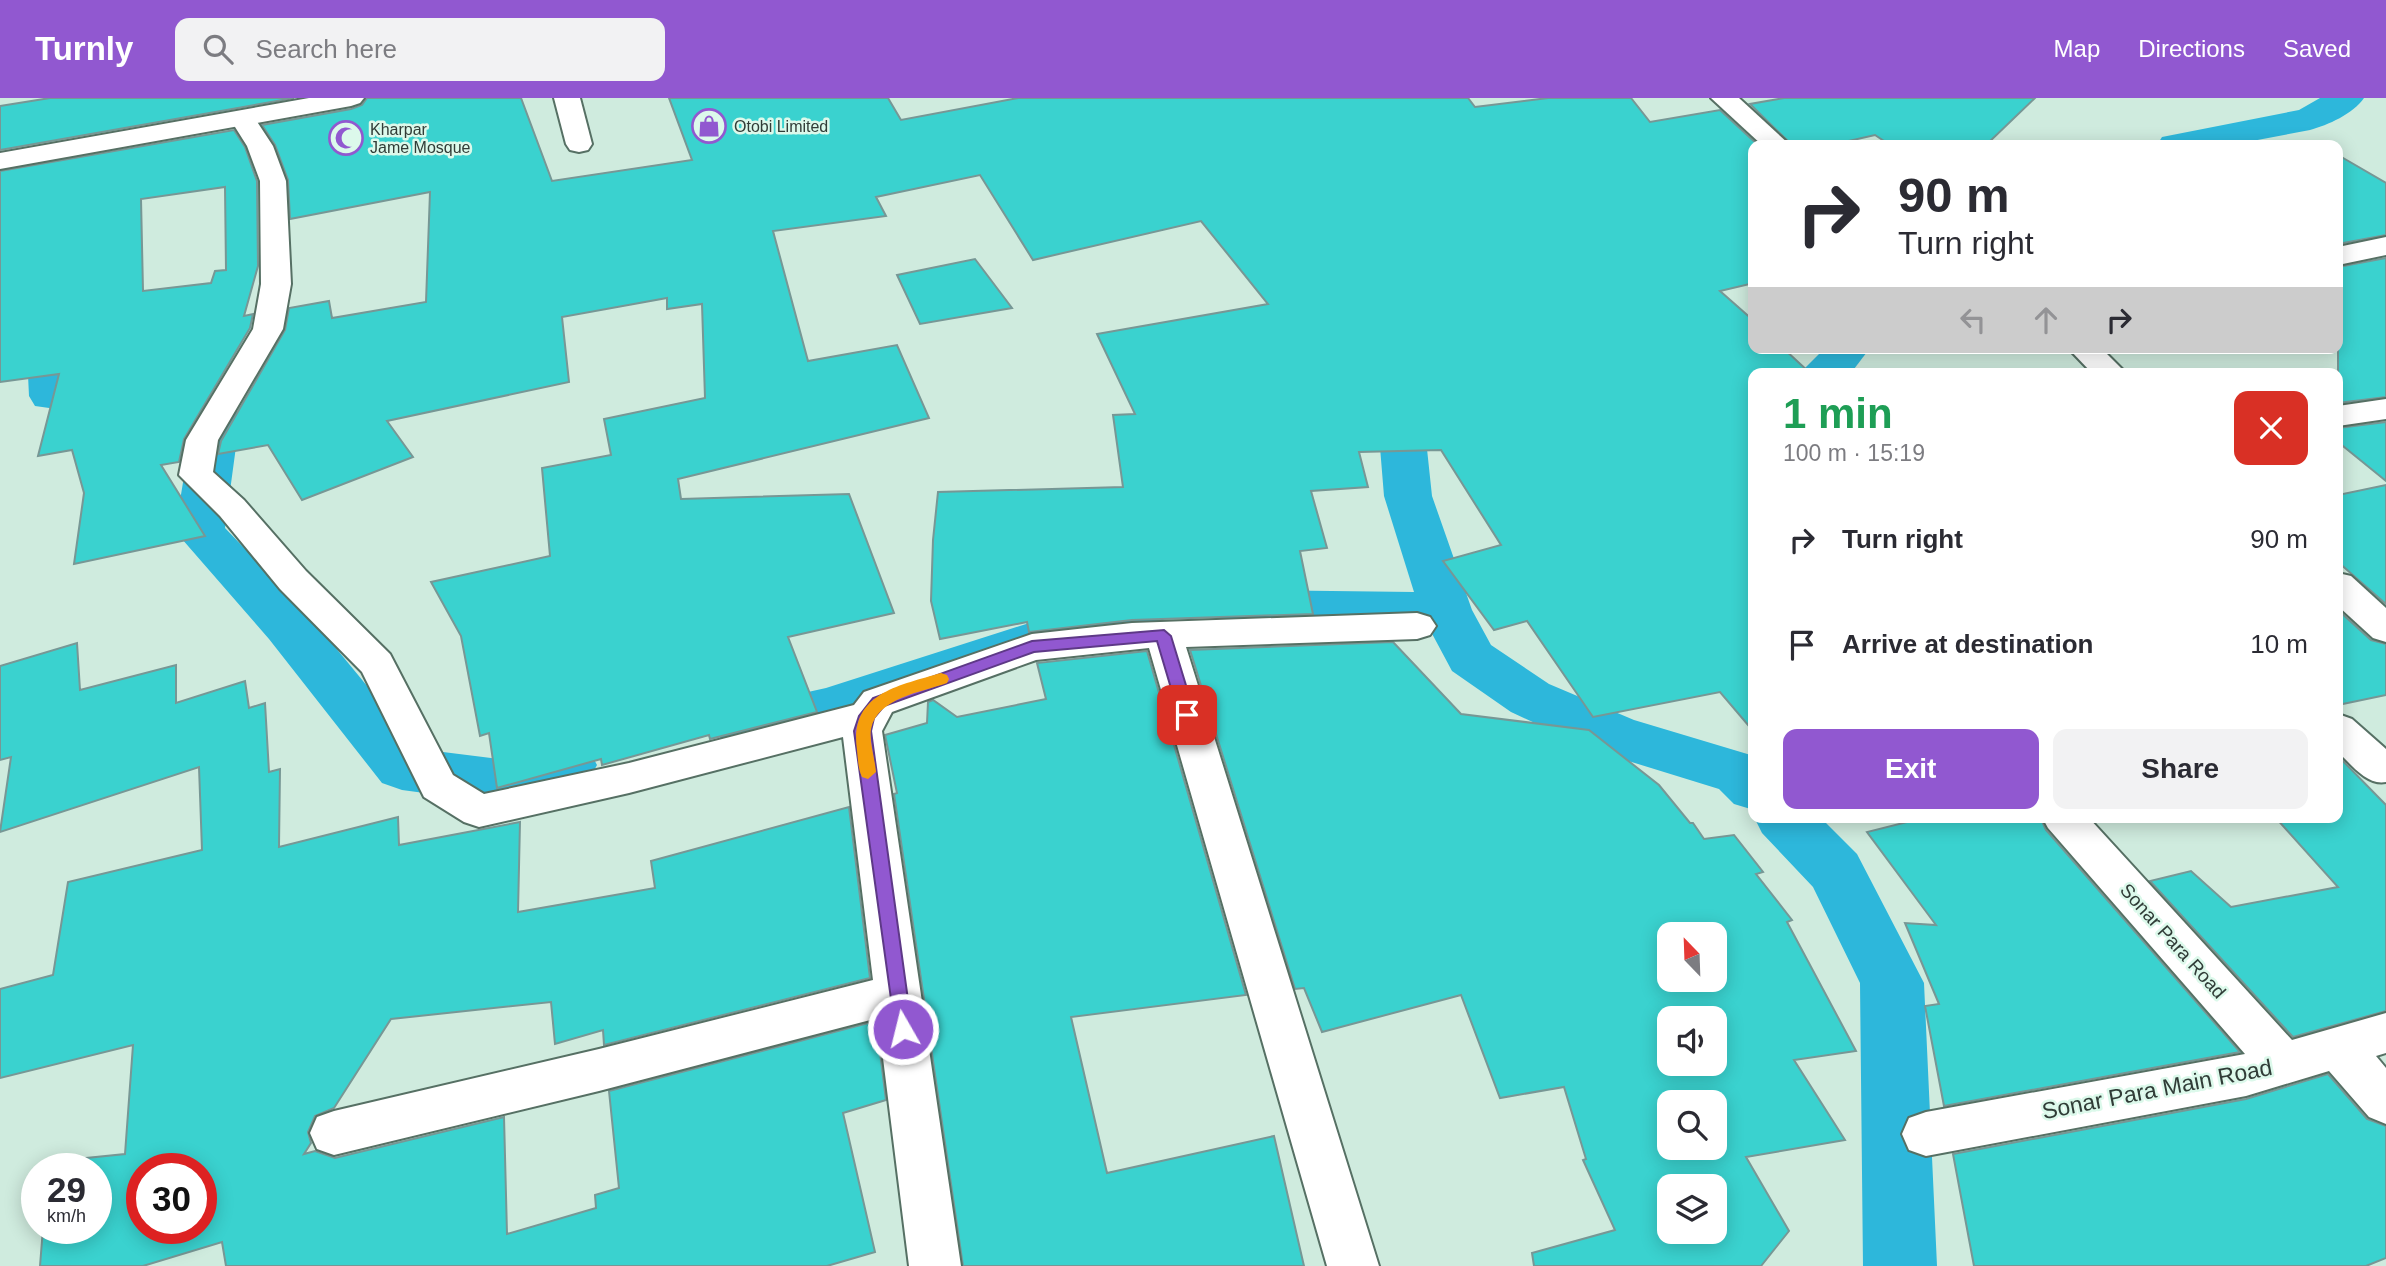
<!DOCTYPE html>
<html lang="en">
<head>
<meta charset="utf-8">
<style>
	body { margin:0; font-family:Helvetica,sans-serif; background:#f2f2f3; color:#2b2b33; height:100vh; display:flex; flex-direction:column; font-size:26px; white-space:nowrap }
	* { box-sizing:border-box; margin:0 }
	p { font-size:23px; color:#7c7c81 }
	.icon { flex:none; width:38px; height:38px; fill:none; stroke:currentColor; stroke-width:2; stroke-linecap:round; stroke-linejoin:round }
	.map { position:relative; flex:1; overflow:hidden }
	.drawer { position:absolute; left:1748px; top:270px; width:595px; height:455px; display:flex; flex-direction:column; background:#fff; border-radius:14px; box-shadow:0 4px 18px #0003 }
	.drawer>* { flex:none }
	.hud { position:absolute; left:1748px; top:42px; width:595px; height:214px; border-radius:14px; box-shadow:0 4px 18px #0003; background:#fff; color:#2b2b33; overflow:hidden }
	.needle { width:46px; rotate:337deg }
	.controls { position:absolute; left:1657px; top:824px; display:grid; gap:14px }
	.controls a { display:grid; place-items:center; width:70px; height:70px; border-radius:14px; background:#fff; box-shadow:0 4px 18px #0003; font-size:35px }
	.speed { position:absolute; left:21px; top:1055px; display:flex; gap:14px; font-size:35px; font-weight:700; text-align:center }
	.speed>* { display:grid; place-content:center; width:91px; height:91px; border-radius:50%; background:#fff; box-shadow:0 4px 18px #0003; line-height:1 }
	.speed small { font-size:18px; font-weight:400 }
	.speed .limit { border:10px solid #d22; background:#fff; color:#111 }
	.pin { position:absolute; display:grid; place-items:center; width:60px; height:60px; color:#fff; margin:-30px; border-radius:14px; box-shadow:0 4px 10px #0006 }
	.me { position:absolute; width:77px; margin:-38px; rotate:352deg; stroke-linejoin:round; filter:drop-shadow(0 0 5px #0008) }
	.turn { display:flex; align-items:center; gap:24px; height:147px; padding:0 35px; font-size:32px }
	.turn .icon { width:91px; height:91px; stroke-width:2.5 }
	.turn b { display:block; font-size:49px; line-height:60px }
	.lanes { display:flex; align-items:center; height:66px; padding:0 35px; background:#0003; justify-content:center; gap:35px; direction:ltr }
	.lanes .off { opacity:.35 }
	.round { display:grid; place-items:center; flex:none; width:74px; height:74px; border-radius:14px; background:#f2f2f3 }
	.overview { display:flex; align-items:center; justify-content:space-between; height:119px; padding:0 35px }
	h1 { font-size:42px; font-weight:800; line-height:52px; color:#1e9e55 }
	.action { display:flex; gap:14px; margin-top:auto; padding:14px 35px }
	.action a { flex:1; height:80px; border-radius:14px; background:#9158d0; color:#fff; font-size:28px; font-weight:800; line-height:80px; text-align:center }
	.action a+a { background:#f2f2f3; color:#2b2b33 }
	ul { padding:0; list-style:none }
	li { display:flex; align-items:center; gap:21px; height:105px; padding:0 35px }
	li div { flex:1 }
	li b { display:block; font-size:26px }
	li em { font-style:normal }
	header { display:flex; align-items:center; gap:42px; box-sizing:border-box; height:98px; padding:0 35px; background:#9158d0; color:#fff }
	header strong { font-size:33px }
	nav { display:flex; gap:38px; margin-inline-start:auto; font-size:24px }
	.search { width:490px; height:63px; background:#f2f2f3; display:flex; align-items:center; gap:18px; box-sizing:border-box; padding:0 24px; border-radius:14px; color:#7c7c81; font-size:26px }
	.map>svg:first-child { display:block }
</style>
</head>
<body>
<header>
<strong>Turnly</strong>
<div class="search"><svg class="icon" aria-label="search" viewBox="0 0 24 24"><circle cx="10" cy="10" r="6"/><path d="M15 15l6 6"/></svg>Search here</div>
<nav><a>Map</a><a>Directions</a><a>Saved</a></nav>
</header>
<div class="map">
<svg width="2386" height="1168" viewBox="0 0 2386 1168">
	<rect width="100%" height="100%" fill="#cfebde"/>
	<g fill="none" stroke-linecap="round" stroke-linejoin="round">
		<g fill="#2db7db" fill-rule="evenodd">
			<path d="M2320,0h44c-11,16 -36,27 -54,32l-79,15h-74l5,-8 137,-27z"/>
			<path d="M0,206l33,10 31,27 7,9 2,35 160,22 7,10 -15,111 82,85 112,136 80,10 70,-15 20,6 8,15 -8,15 -90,23 -97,-13 -20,-7 -113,-144 -94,-108 17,-103 -157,-22 -6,-10 -2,-42 -27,-23z"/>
			<path d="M1825,250h45l-19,25h-51z"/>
			<path d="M1459,300l16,4 7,10 -7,10 -28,4 -20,23 5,47 40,114 19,35 58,39 85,36 120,36v54l-20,-6 -15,-15 -123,-38 -85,-39 -59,-41 -23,-43 -190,-2 -18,-5 -8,-13 8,-13 18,-5 175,2 -30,-96 -4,-49 38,-44z"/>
			<path d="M1135,491l28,5 8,13 -8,13 -25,5 -309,102 -87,20 -20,-6 -8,-15 8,-15 104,-23z"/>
			<path d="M1754,719h66l37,37 67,129 13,283h-74l-3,-283 -47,-96 -51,-54z"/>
		</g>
	</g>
	<g fill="#3ad2cf" stroke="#779795" stroke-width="2" fill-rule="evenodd">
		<path d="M50,0h244l-294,52v-44z"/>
		<path d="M367,0h154l31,83 140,-21 -23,-62h219l13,22 117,-22h450l7,9 73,-9h83l19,24 70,-12 38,35h-4v138l-34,8 34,30v27h29l27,25h-56v359l-34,-40 -127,25 -66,-96 -33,9 -51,-69 58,-16 -60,-95 -82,2 9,35 -57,4 16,57 -27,3 13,63 -181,6 -103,12 -2,-10 -87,17 -9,-38 2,-61 5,-48 185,-5 -10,-72 22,-1 -38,-80 171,-30 -67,-83 -168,39 -53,-85 -104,22 10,19 -113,15 35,130 89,-16 32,73 -251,61 3,20 168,-5 45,119 -106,24 29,75 -107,27 -1,-4 -107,30 -1,-6 -104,29 -8,-55 -9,3 -19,-100 -30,-54 119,-26 -8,-88 69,-13 -7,-36 101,-21 -3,-94 -35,5v-11l-105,19 7,65 -182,39 26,36 -111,43 -34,-55 -50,9 3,-13 64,-111 4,-22 40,-7 3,17 94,-16 4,-110 -140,27 -2,-39 -13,-35 -13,-20 89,-16 11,-4z"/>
		<path d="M1784,0h251l-49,47h-96l-15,-10 -44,10h-39l-42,-41z"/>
		<path d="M234,32l11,17 12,34 1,85 -14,50 9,-2 -3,14 -66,111 -5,23 -18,3 44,71 -131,28 10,-71 -12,-43 -34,6 21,-82 -59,8v-211zM225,89l1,83 -11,1 -4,12 -68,8 -2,-92z"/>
		<path d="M2338,57l48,28v52l-48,9z"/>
		<path d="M2386,160v139l-48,6v-136z"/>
		<path d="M975,161l37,49 -92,16 -23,-49z"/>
		<path d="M2386,324v59l-48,-39v-14z"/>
		<path d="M2386,387v119l-48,-42v-67z"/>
		<path d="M2338,512l33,30 15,4v51l-48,10z"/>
		<path d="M1393,544l68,72 128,16 70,55 31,38h3l11,16 30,-4 29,37 -7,2 36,46 -5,2 69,129 -62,9 51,80 -99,17 43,74 -28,35h-227l-2,-13 83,-23 -32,-70 3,-1 -22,-72 -64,11 -39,-103 -139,37 -18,-44 -9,1 -105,-339zM1670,836h45v46h-45zM1670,920h45v46h-45zM1670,1004h45v46h-45zM1670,1088h45v46h-45z"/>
		<path d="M77,545l3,47 96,-25v38l69,-22 4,27 16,-5 4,69 11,-3 -1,78 119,-30 1,28 121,-23 -2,90 137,-24 -4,-27 198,-54 21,171 -266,67 -1,-15 -48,14 -4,-42 -160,17 -57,89 -19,8 -7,16 3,11 -7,11 11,-3 20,7 169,-41 3,117 89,-26 -1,-13 24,-7 -10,-97 267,-70 10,79 -43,13 32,139 -48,14h-601l-4,-24 -79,24h-103l3,-38h53v-59h-33l23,-11 39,-4 8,-109 -133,33v-89l53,-14 15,-93 134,-32 -3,-83 -199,65 11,-75 -11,3v-94zM142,1071h59v59h-59z"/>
		<path d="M1147,553l99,344 -175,22 36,156 167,-37 30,130h-341l-69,-472 3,-1 -12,-58 42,-12 1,-21 5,-2 24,17 89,-18 -9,-36z"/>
		<path d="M2338,658l48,49v206l-93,26 -143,-156 41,-10 40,36 107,-20 -63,-70h63z"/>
		<path d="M1927,719h113l6,13 194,222 -296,54 -19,-100 14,-2 -34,-81 31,2 -69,-93z"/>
		<path d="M2328,976l39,45 19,7v132l-20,8h-392l-21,-112 293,-55z"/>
	</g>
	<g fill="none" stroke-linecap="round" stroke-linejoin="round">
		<g stroke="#567064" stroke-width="4">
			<g id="minor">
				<path d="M554,0h26l12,46 -4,6 -9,2 -9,-2 -4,-6z"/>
				<path d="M1711,0h28l51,47h-28z"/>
				<path d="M243,13l9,3 21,32 13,35 5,103 -8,45 -65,111 -5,32 31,28 62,71 84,83 63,121 31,19 145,-31 225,-58 10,-13 168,-58 100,-11 285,-10 13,4 6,9 -6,9 -13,4 -231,8 193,619h-52l-178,-618 -113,12 -144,52 -10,19 79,535h-52l-31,-248 -279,73 -265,64 -17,-6 -7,-16 7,-16 17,-6 265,-62 274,-69 -30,-243 -214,56 -150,34 -15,-5 -40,-25 -62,-125 -82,-83 -60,-73 -41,-41 7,-35 67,-111 8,-45 -1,-103 -13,-35 -17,-27 4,-5z"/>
				<path d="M2386,139v18l-48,10v-18z"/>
				<path d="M2068,250h33l25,25h-34z"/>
				<path d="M2386,301v20l-48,7v-20z"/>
				<path d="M2338,475l13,3 35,32v34l-13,-4 -35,-32z"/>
				<path d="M2338,616l14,5 34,30v33c-19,4 -35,-18 -48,-30z"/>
				<path d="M2042,719h46l204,223 94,-27v40l-10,3 10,12v56l-17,-7 -40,-46 -83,25 -320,60 -17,-6 -7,-16 7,-16 17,-6 319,-58 -197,-226z"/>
			</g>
		</g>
		<g stroke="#567064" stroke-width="4">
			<path id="highway" d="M309,0h55l-4,5 -9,3 -351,63v-16z"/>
		</g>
		<use href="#minor" fill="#fff" fill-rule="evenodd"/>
		<use href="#highway" fill="#fff" fill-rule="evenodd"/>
	</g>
	<path fill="#9158d0" stroke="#5e3987" stroke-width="2" d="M1164,532l7,6 24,79 -2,4 -6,1 -8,-5 -22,-74 -123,11 -150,54 -10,12 -3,13 41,298 -2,6 -7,2 -7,-2 -42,-304 5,-15 14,-18 159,-57z"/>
	<path fill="#f59e0b" d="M941,575l6,2 2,4 -2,4c-25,9 -70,15 -76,46 -2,13 4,30 5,43l-8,7 -6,-2c-4,-8 -4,-18 -5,-27 -8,-56 40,-64 84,-77z"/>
	<defs>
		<g id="shop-ring" transform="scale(1.75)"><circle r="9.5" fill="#dcf9eb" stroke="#9158d0" stroke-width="1.5"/><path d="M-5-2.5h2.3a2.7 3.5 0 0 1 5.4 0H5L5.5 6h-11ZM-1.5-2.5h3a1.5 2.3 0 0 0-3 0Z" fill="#9158d0"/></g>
		<g id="mosque-ring" transform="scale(1.75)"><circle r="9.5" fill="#dcf9eb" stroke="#9158d0" stroke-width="1.5"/><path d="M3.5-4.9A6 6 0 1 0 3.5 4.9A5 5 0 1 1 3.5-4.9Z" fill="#9158d0"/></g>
	</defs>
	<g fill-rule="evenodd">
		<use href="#shop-ring" x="709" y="28"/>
		<use href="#mosque-ring" x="346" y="40"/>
	</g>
	<g text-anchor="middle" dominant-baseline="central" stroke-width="5" stroke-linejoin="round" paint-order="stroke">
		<g font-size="16" fill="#303c37" stroke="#dcf9eb" text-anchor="start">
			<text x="734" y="28">Otobi Limited</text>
			<text x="370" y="31">Kharpar<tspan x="370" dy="18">Jame Mosque</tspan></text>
		</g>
		<g font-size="19" fill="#303c37" stroke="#dcf9eb">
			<text transform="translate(2173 843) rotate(48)">Sonar Para Road</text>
		</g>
		<g font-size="23" fill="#303c37" stroke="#dcf9eb">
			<text transform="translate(2157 991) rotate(-11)">Sonar Para Main Road</text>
		</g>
	</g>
</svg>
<div class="controls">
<a><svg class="needle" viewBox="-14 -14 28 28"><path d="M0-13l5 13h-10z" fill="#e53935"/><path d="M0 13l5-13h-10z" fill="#7c7c81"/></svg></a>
<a><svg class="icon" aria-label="sound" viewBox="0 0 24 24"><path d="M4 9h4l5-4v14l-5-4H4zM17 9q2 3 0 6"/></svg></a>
<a><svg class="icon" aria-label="search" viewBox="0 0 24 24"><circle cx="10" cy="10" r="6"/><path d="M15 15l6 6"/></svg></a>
<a><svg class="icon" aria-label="layers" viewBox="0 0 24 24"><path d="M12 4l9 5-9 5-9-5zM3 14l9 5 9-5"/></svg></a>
</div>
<div class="speed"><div>29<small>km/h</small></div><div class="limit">30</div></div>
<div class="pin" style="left:1187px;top:617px;background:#d93025"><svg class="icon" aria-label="arrive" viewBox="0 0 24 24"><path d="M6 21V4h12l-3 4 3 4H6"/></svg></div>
<svg class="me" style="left:903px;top:931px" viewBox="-20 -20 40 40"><circle r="17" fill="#9158d0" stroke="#fff" stroke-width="3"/><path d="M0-11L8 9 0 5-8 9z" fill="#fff"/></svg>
<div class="hud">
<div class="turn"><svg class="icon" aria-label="right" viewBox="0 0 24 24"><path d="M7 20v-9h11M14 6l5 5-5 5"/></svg><div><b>90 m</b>Turn right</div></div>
<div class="lanes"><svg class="icon off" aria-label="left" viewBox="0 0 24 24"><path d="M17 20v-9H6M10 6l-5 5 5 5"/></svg><svg class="icon off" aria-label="ahead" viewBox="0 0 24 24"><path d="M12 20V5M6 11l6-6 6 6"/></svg><svg class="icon" aria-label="right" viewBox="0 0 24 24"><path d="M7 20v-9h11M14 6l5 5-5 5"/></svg></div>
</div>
<section class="drawer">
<div class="overview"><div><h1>1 min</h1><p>100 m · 15:19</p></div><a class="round" style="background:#d93025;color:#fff"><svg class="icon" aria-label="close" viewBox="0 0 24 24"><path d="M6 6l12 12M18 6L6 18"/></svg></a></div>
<ul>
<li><svg class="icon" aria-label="right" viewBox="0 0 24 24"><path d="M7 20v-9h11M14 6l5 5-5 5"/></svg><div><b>Turn right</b></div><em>90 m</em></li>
<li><svg class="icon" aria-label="arrive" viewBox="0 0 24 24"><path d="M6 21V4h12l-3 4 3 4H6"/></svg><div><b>Arrive at destination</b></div><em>10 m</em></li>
</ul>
<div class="action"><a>Exit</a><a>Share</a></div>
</section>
</div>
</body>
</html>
